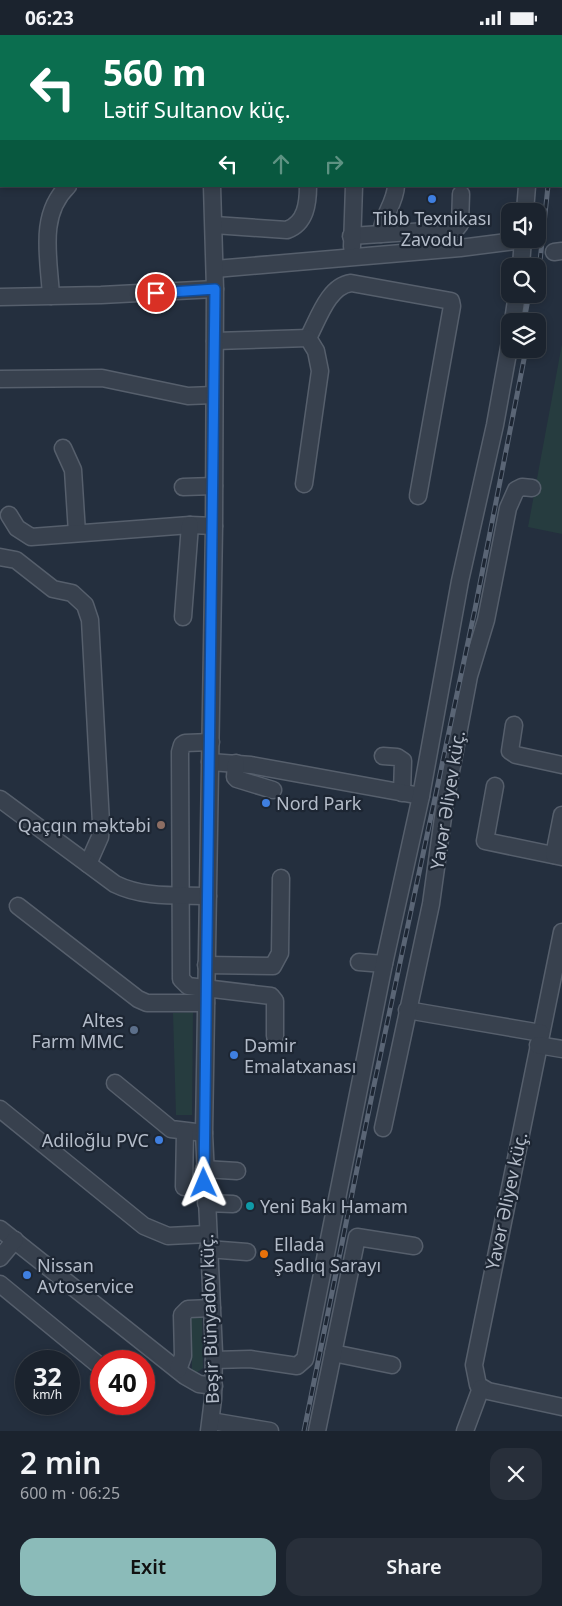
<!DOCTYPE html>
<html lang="en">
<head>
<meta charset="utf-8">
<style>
	body { margin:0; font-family:"Noto Sans",sans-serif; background:#282f3a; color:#f1f3f6; height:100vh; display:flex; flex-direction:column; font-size:19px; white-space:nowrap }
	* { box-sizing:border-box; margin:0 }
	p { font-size:16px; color:#a0a4aa }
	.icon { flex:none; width:28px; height:28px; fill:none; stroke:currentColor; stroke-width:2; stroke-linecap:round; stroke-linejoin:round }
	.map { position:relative; height:1396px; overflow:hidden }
	.drawer { display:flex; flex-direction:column; background:#1b232e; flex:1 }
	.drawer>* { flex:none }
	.guide { position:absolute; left:0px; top:0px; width:562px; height:152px; box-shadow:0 2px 8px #0003,0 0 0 1px #39404a; background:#0b6e4f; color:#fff; overflow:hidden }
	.fabs { position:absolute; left:501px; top:168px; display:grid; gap:10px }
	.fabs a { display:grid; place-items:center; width:45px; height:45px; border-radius:10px; background:#1b232e; box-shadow:0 2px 8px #0003,0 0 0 1px #39404a; font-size:25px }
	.speed { position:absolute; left:15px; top:1315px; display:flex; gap:10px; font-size:25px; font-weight:700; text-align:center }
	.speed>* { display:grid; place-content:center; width:65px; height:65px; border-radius:50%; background:#1b232e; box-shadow:0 2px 8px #0003,0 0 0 1px #39404a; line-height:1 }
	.speed small { font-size:12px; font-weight:400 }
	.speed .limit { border:8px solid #d22; background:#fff; color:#111 }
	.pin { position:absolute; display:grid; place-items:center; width:42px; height:42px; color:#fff; margin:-21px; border:2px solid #fff; border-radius:50%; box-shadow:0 1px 5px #0007 }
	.me { position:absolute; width:55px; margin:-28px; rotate:359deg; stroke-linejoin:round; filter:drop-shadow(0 0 4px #0008) }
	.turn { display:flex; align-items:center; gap:18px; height:105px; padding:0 20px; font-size:22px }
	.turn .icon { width:65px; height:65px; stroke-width:2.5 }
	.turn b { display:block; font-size:35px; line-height:42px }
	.lanes { display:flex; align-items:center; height:48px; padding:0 20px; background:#0003; justify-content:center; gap:25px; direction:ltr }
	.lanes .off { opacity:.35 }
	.round { display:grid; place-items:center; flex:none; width:52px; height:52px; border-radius:15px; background:#282f3a }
	.head { display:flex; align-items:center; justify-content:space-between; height:85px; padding:0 20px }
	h1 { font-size:30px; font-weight:600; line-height:38px }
	.cta { display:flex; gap:10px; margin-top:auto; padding:10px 20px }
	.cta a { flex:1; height:58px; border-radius:15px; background:#8bbbb9; color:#111; font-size:20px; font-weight:600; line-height:58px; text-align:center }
	.cta a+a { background:#282f3a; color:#f1f3f6 }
	.status { display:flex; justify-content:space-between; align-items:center; height:35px; padding:0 25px; background:#1b232e; direction:ltr }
	.status svg { height:14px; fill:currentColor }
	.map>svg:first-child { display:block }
</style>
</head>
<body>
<div class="status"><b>06:23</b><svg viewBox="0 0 49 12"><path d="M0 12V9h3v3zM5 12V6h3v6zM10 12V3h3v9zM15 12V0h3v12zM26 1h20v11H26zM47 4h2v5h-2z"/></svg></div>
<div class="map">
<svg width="562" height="1396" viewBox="0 0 562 1396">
	<rect width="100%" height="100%" fill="#242f3e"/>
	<g fill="#263c3f">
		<path d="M562,309v190l-34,-7z"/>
		<path d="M193,977l-1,103h-16l-3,-102z"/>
		<path d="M202,1280l1,53 -7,5 -4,-3 -1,-53z"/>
	</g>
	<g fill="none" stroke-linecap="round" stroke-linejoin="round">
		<g stroke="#565f6c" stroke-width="19">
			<g id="minor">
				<path d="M144,0v1"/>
				<path d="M204,0v1"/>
				<path d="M531,0v1"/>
				<path d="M525,176l2,-25"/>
				<path d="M214,190l73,5c19,-7 21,-27 21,-44"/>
				<path d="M381,199c1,-18 14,-30 15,-48"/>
				<path d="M351,201l105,-7 4,-5 1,-30"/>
				<path d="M352,212l2,-61"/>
				<path d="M554,217l8,-1"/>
				<path d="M521,231l2,-27"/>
				<path d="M215,234l245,-21 63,-8"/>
				<path d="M51,261c-2,-38 -13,-81 17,-110"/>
				<path d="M0,262l101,-2 114,-6"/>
				<path d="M513,286l4,-27"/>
				<path d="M308,303c10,-18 20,-52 43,-55l100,18 1,5 -34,190"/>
				<path d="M215,306l93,-3 8,13 4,20 -16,113"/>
				<path d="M0,344l102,-1 86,18 26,-1"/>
				<path d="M63,413l10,22 4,63"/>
				<path d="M183,452l31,-1"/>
				<path d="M9,480l8,13 14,9 159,-12 24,1"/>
				<path d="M0,522l16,3 37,29 19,4 13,12 5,15 11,203 -1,14 -12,27"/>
				<path d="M183,582l7,-92"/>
				<path d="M514,690l-4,26 6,4 46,10"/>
				<path d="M211,707l-26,1 -3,2 -2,7 1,227 7,7 83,10 4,5v35"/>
				<path d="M383,721l14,1 6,4 -1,32"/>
				<path d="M210,727l41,3 170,31"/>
				<path d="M236,728l-1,14 2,2 36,11"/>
				<path d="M495,751l-10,55 77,16"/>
				<path d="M0,764l115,85c28,14 61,11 93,12"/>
				<path d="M554,820l8,-40"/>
				<path d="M18,871l120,93 9,4h59"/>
				<path d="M562,897l-88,433 4,20 10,6 74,16"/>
				<path d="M359,927l25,2"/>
				<path d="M206,930l67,1 7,-13 1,-75"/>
				<path d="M407,975l134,23"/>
				<path d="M538,1010l24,4"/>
				<path d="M115,1048l56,46 33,4"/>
				<path d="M0,1074l144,117 24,10 40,-2"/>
				<path d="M383,1093l48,-224 14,-101 24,-127 17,-56 22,-112 8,-18 6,-3 10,1"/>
				<path d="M204,1134l33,2"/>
				<path d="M184,1152l1,-55"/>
				<path d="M206,1168l27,1"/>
				<path d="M0,1194l185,147 14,8 15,2"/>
				<path d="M208,1214l39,3"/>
				<path d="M0,1223l15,-18"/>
				<path d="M0,1249l101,83"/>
				<path d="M333,1318l59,12"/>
				<path d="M214,1325l36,-1 47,7 8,-7 79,-395 37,-168 39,-215 35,-156 15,-83"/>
				<path d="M178,1335l5,-14 -1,-41 6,-6 24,-1"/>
				<path d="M211,1386l59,10"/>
				<path d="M209,1396l4,-32 1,-46 -10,-220 10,-607 1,-237 -3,-103"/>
				<path d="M317,1396l40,-194 57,9"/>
				<path d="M465,1396l16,-43"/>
			</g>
		</g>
		<use href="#minor" stroke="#38414e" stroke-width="16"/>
		<g stroke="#5a6575" stroke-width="5">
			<g id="rail">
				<path d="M540,0v1"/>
				<path d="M538,245l10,-94"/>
				<path d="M524,286l5,-27"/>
				<path d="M304,1396l69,-341 102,-481 51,-260"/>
			</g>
		</g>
		<use href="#rail" stroke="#1d2633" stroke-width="3" stroke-dasharray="9" stroke-linecap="butt"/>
	</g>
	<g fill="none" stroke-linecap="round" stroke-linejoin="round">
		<g stroke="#114b97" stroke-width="12">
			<path id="route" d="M156,258l59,-4 -11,894"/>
		</g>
		<use href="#route" stroke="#1a73e8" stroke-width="9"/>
	</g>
	<g fill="#3f7fe0" stroke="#1d2633" stroke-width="2">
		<circle cx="432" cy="164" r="5"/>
		<circle cx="266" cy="768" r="5"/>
		<circle cx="234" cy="1020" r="5"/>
		<circle cx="159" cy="1105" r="5"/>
		<circle cx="27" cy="1240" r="5"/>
	</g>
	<circle fill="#8d6e63" stroke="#1d2633" stroke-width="2" cx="161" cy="790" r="5"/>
	<circle fill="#5c6f8a" stroke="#1d2633" stroke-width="2" cx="134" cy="995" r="5"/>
	<circle fill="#0f9aa8" stroke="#1d2633" stroke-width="2" cx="250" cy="1171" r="5"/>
	<circle fill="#e8710a" stroke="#1d2633" stroke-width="2" cx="264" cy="1219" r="5"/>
	<g text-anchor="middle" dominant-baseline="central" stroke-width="4.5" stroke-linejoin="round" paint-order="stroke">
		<g font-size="18" fill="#b4bcc9" stroke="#1d2633" text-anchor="start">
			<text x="432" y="183" text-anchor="middle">Tibb Texnikası<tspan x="432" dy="21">Zavodu</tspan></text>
			<text x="276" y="768">Nord Park</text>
			<text x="151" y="790" text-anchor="end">Qaçqın məktəbi</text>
			<text x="124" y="985" text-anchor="end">Altes<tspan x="124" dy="21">Farm MMC</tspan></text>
			<text x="244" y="1010">Dəmir<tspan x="244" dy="21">Emalatxanası</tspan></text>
			<text x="149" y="1105" text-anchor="end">Adiloğlu PVC</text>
			<text x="260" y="1171">Yeni Bakı Hamam</text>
			<text x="274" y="1209">Ellada<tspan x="274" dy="21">Şadlıq Sarayı</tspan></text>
			<text x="37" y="1230">Nissan<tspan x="37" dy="21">Avtoservice</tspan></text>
		</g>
		<g font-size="18" fill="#b4bcc9" stroke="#1d2633">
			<text transform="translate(447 765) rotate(-81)">Yavər Əliyev küç.</text>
			<text transform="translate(506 1166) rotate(-78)">Yavər Əliyev küç.</text>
			<text transform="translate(209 1284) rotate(-92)">Bəşir Bünyadov küç.</text>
		</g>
	</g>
</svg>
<div class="fabs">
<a><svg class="icon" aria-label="sound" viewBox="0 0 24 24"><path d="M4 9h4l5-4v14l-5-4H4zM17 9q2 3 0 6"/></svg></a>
<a><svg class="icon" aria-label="search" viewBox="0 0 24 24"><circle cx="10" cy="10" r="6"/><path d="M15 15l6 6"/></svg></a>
<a><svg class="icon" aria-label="layers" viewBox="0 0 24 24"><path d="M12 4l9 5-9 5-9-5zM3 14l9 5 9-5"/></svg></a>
</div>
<div class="speed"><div>32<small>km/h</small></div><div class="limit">40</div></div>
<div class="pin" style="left:156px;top:258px;background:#d93025"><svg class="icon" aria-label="arrive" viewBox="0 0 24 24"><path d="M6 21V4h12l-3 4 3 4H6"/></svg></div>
<svg class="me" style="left:204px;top:1148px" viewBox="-20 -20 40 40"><path d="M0-17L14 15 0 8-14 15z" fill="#1a73e8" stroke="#fff" stroke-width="4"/></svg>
<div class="guide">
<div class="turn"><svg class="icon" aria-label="left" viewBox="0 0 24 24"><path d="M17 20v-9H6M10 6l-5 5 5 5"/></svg><div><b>560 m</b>Lətif Sultanov küç.</div></div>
<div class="lanes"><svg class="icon" aria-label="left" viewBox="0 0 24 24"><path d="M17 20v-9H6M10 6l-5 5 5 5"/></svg><svg class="icon off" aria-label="ahead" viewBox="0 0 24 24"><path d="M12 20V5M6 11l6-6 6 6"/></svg><svg class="icon off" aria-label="right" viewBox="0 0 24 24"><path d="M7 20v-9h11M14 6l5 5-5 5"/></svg></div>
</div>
</div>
<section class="drawer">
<div class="head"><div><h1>2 min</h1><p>600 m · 06:25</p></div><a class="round"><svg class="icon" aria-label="close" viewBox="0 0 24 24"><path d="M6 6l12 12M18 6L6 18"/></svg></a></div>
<div class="cta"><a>Exit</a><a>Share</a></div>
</section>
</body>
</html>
